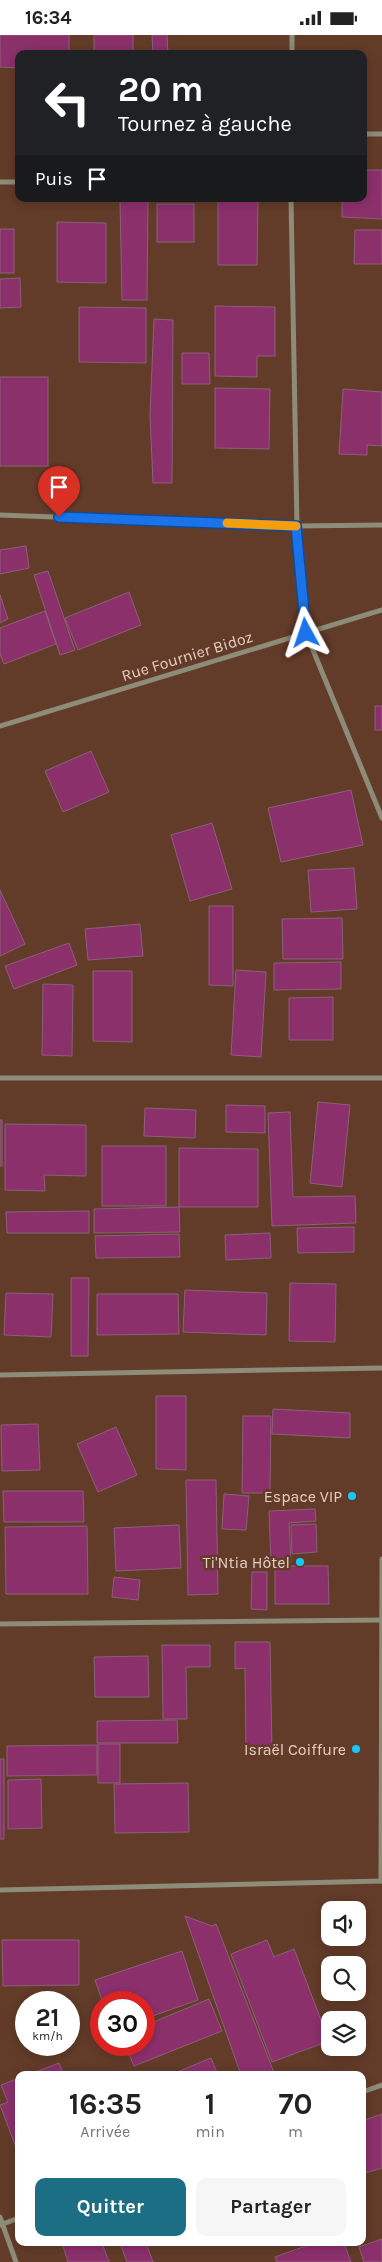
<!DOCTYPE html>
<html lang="fr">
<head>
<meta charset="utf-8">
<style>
	body { margin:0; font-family:Karla,sans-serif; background:#f6f6f6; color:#222; height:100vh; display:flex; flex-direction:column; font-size:19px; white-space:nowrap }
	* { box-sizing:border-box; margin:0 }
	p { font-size:16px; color:#767676 }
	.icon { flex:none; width:28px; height:28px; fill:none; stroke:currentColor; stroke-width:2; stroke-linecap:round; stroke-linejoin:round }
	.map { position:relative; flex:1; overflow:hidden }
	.sheet { position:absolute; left:15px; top:2036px; width:351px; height:175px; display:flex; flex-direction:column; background:#fff; border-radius:10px; box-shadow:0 2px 12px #0003 }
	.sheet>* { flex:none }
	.top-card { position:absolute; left:15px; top:15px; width:352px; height:152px; border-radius:10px; box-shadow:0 2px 12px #0003; background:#202124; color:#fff; overflow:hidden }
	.fabs { position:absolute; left:321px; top:1866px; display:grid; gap:10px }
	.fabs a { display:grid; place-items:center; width:45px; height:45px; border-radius:10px; background:#fff; box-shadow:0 2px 12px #0003; font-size:25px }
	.speed { position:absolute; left:15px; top:1956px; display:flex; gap:10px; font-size:25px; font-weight:700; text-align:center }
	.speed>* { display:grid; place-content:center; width:65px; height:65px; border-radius:50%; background:#fff; box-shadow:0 2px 12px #0003; line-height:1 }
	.speed small { font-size:12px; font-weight:400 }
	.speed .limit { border:8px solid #d22; background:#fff; color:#111 }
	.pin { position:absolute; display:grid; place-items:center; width:42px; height:42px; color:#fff; margin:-51px -21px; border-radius:50% 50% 50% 0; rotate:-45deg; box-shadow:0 0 5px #0007 }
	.pin .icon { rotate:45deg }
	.me { position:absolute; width:55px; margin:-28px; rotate:355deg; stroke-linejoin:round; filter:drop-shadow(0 0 4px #0008) }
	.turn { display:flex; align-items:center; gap:18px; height:105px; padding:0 20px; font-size:22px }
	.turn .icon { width:65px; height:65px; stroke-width:2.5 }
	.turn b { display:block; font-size:35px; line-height:42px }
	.then { display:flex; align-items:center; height:48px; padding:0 20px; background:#0003; gap:10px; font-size:19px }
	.eta { display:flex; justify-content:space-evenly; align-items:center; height:85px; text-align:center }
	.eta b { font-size:30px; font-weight:700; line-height:35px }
	.cta { display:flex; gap:10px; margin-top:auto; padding:10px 20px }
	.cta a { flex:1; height:58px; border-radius:10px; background:#1c6e84; color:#fff; font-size:20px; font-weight:700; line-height:58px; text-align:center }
	.cta a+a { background:#f6f6f6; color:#222 }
	.status { display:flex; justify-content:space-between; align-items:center; height:35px; padding:0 25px; background:#fff; direction:ltr }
	.status svg { height:14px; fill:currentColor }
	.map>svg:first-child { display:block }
</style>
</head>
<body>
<div class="status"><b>16:34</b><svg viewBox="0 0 49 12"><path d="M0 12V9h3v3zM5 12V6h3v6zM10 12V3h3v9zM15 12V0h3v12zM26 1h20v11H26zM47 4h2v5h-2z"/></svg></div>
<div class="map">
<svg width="382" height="2227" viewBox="0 0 382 2227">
	<rect width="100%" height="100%" fill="#633b29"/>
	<g fill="#8c306c" stroke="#8a6078">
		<path d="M0,0h69v19h-50v14l-19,-1z"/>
		<rect x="94" y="0" width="39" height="19"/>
		<path d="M152,0h15l1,19h-15z"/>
		<path d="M364,135h18v49l-40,-2v-18h22z"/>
		<path d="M148,164l-1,101h-25l-2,-99z"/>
		<path d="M218,164h40l-1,66h-39z"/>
		<rect x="157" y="169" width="37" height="38"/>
		<path d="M57,187l49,1v60l-49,-1z"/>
		<rect x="0" y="194" width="14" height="44"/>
		<path d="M355,195h27v34h-28z"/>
		<path d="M20,243l1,29 -21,1v-29z"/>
		<path d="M215,271l60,1v49h-18v21l-42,-1z"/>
		<path d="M79,272l67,1v55l-67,-1z"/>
		<path d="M154,284l19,1 -1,163h-19l-3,-68z"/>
		<path d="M182,318h27l1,31h-28z"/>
		<rect x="0" y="342" width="48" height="89"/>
		<path d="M215,353l55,1 -1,60 -54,-1z"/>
		<path d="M343,354l39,3v54l-15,-1v10l-28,-1z"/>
		<path d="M26,511l3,22 -29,6v-24z"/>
		<path d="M48,536l27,79 -15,5 -26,-80z"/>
		<path d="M129,557l12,33 -63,25 -13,-32z"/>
		<path d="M0,560l8,24 -8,4z"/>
		<path d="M45,576l11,33 -52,20 -4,-10v-26z"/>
		<rect x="375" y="671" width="7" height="24"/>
		<path d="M91,716l18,41 -46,20 -18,-41z"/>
		<path d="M351,755l12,55 -82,17 -13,-54z"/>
		<path d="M212,788l20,66 -42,12 -19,-66z"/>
		<path d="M354,833l3,41 -46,3 -3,-42z"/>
		<path d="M0,855l25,54 -25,12z"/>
		<path d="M209,871h24v80l-24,-1z"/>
		<path d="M342,883l1,41h-60l-1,-40z"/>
		<path d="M140,889l3,32 -55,4 -3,-31z"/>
		<path d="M69,908l8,22 -63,24 -9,-23z"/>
		<path d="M341,927v27l-67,1v-27z"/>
		<path d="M236,935l30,2 -5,85 -30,-2z"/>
		<path d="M93,936h39v71l-39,-1z"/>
		<path d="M43,949l30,1 -1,71 -30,-1z"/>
		<path d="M333,962v43h-44v-42z"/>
		<path d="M318,1067l32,3 -8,82 -32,-4z"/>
		<path d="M226,1070l39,1v27l-39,-1z"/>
		<path d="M145,1073l51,2 -1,28 -51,-2z"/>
		<path d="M290,1077l3,85 62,-1 1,27 -84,3 -4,-113z"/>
		<rect x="0" y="1085" width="2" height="46"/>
		<path d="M5,1089l81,1v51l-42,-1 1,16 -40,-1z"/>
		<rect x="102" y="1111" width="64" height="60"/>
		<path d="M179,1113l79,1v58h-79z"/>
		<path d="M179,1172l1,25 -86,1v-24z"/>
		<path d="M89,1176v22h-82l-1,-21z"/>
		<path d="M354,1192v25l-56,1 -1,-25z"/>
		<path d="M270,1198l1,25 -45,2 -1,-25z"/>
		<path d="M179,1199l1,23 -84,1 -1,-22z"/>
		<path d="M71,1243h18l-1,78h-17z"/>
		<path d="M290,1248l46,1 -1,58 -46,-1z"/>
		<path d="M185,1255l82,3 -1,42 -83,-3z"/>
		<path d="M6,1258l47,1 -2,43 -47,-2z"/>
		<path d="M97,1259h81l1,40 -82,1z"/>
		<path d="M156,1361h30v74l-30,-1z"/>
		<path d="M273,1374l77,4v25l-78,-4z"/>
		<path d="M243,1381h28l-1,77h-28z"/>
		<path d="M38,1389l2,46 -38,1 -1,-46z"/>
		<path d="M116,1392l21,48 -39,17 -21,-48z"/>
		<path d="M186,1445h30l2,114 -30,1z"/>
		<path d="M3,1456h80l1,31h-80z"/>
		<path d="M224,1459l25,2 -3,34 -24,-1z"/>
		<path d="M315,1474l1,12 -27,2 2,40 -20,1 -2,-53z"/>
		<path d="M316,1489l1,28 -25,2 -1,-29z"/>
		<path d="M179,1490l2,43 -65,3 -2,-43z"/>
		<path d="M87,1491l1,68h-82l-1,-67z"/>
		<path d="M275,1531h53l1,38h-54z"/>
		<path d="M252,1537h15v38l-16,-1z"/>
		<path d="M114,1542l26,3 -2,20 -26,-3z"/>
		<path d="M235,1607h35l2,109h-26l-1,-83 -10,1z"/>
		<path d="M162,1610h48v22h-24l1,52h-24z"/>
		<path d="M148,1621l1,41h-54l-1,-40z"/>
		<path d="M177,1685l1,23h-81v-22z"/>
		<rect x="98" y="1709" width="22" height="39"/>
		<path d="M97,1710v30l-90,1v-30z"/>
		<rect x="0" y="1724" width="4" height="80"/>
		<path d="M41,1744l1,49 -34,1v-49z"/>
		<path d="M188,1748l1,49 -74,1 -1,-49z"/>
		<path d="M185,1881l27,10 4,-2 59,151h-34z"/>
		<path d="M2,1905h77v45l-76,1z"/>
		<path d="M267,1905l7,17 20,-8 35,92 -57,21 -41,-108z"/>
		<path d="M182,1916l16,49 -54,19v-16h-41l-8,-23z"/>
		<path d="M209,1964l13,32 -88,35 -9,-21h19v-19z"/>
		<path d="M211,2023l7,17h-48z"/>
		<path d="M59,2028l5,12h-36z"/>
		<path d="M19,2043v71l-2,1 -17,-45 8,-3 -7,-17z"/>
		<path d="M382,2079v54l-20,6v-53z"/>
		<path d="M382,2204v23h-18l-5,-15z"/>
		<path d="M62,2208h40l7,19h-41z"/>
		<path d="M120,2208h26l7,19h-26z"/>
		<path d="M314,2208h30l7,19h-74l-2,-5z"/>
	</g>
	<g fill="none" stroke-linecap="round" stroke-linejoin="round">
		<g stroke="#8d8c78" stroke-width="5">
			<path d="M292,0v19"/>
			<path d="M364,99h18"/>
			<path d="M0,147h19"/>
			<path d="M291,164l6,327 9,107 76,185"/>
			<path d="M0,480l297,11 85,-1"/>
			<path d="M0,691l382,-116"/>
			<path d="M0,1043h382"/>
			<path d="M0,1340l382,-7"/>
			<path d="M0,1589l382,-4"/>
			<path d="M381,1846l1,-322"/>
			<path d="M0,1855l382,-9"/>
			<path d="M362,2057l20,-7"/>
			<path d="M0,2182l16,45"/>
			<path d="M0,2190l19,-7"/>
		</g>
	</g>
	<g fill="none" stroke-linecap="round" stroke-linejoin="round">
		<g stroke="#114b97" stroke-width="12">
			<path id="route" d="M59,482l237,9 10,107"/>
		</g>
		<use href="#route" stroke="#1a73e8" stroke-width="9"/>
		<path stroke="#f59e0b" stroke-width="9" d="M227,488l69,3"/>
	</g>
	<g fill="#15cafb" stroke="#633b29" stroke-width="2">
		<circle cx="352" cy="1461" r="5"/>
		<circle cx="300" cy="1527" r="5"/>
		<circle cx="356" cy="1714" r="5"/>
	</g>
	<g text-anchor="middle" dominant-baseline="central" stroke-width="5" stroke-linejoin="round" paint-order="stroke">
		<g font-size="16" fill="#e6cdc2" stroke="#633b29">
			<text transform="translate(187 621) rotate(-17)">Rue Fournier Bidoz</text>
		</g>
		<g font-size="16" fill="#e6cdc2" stroke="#633b29" text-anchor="end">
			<text x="342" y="1461">Espace VIP</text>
			<text x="290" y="1527">Ti'Ntia Hôtel</text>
			<text x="346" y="1714">Israël Coiffure</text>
		</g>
	</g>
</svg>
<div class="fabs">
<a><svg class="icon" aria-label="sound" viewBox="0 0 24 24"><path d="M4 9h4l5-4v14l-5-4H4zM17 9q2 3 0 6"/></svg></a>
<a><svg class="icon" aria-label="search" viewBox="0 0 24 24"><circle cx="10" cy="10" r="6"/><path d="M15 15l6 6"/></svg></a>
<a><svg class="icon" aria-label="layers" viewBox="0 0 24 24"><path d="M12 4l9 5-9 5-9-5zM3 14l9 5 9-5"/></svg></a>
</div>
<div class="speed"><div>21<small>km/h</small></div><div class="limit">30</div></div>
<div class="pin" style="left:59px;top:482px;background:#d93025"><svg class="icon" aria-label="arrive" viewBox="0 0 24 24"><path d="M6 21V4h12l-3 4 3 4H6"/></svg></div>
<svg class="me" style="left:306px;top:598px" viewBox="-20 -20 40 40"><path d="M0-17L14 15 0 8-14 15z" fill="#1a73e8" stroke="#fff" stroke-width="4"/></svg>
<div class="top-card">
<div class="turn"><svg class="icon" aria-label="left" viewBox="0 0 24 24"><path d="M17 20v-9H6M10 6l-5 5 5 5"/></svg><div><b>20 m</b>Tournez à gauche</div></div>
<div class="then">Puis<svg class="icon" aria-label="arrive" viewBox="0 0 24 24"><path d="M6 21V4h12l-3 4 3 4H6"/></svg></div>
</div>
<section class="sheet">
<div class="eta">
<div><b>16:35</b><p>Arrivée</p></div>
<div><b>1</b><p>min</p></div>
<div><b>70</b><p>m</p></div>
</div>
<div class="cta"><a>Quitter</a><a>Partager</a></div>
</section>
</div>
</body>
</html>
